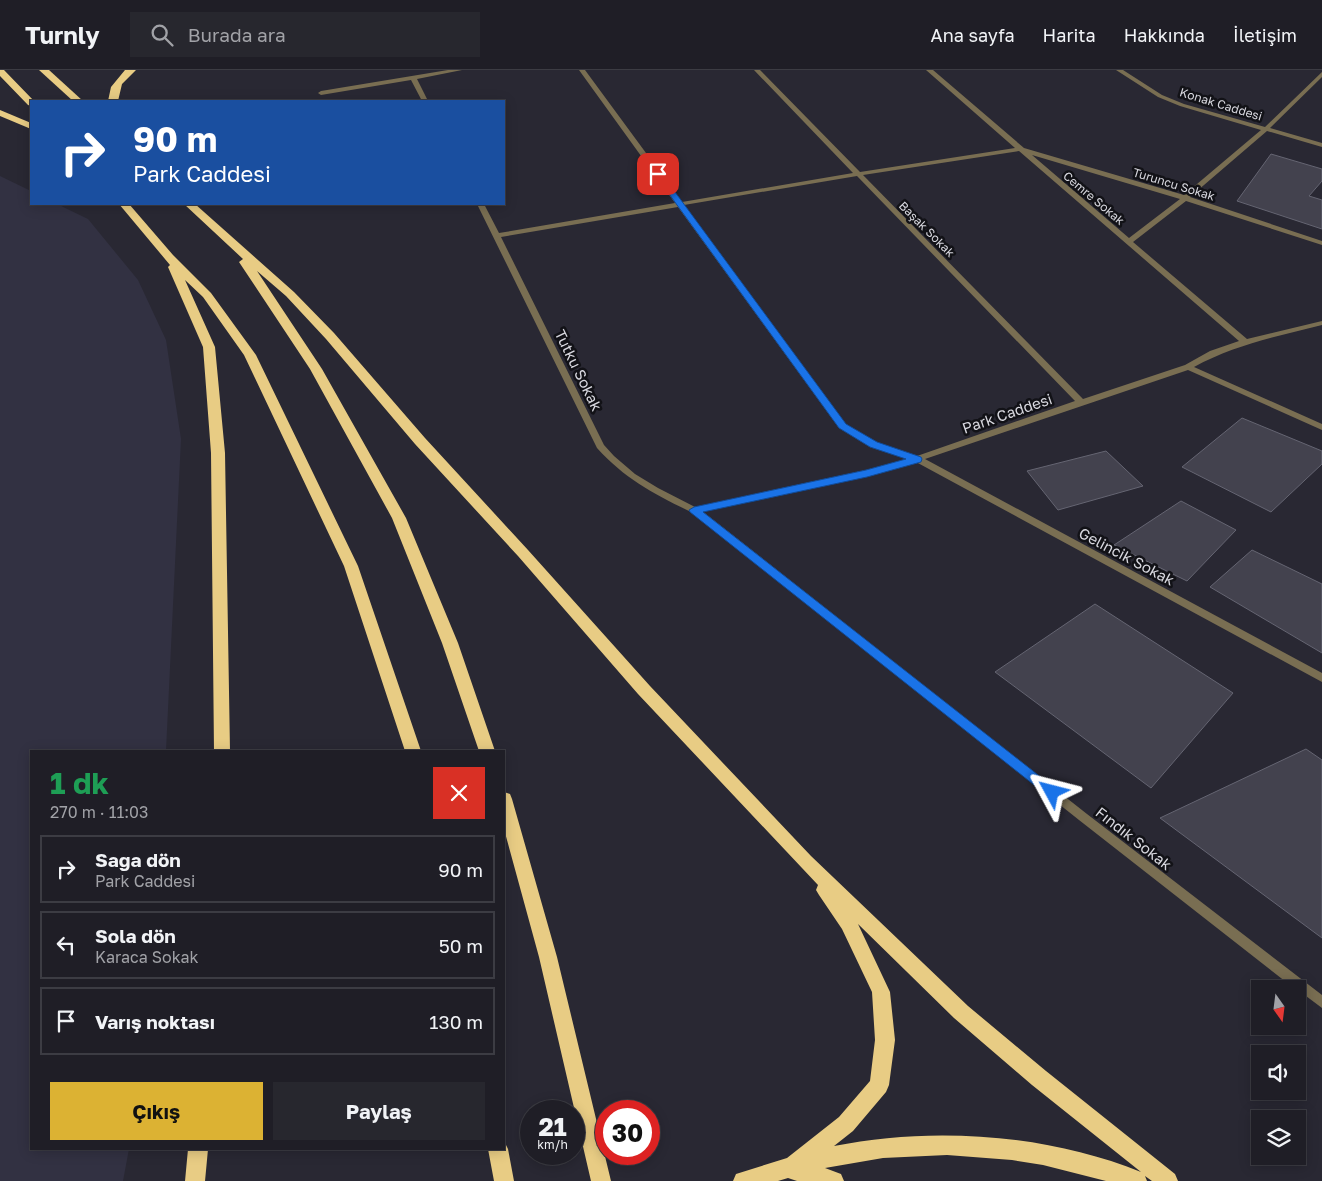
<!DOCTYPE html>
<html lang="tr">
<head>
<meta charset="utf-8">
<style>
	body { margin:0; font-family:"Golos Text",sans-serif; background:#27272e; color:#f1f3f6; height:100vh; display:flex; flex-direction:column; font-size:19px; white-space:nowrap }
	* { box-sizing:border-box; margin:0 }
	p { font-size:16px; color:#a1a2a7 }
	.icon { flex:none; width:28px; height:28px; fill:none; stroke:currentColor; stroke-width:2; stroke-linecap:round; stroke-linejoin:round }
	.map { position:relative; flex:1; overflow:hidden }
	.drawer { position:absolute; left:30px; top:680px; width:475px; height:400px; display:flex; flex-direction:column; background:#1f1e26; border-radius:0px; box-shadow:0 2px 12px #0003,0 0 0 1px #3c3c43 }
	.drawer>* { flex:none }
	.top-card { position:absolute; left:30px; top:30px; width:475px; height:105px; border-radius:0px; box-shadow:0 2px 12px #0003,0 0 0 1px #3c3c43; background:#1a4fa0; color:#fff; overflow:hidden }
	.needle { width:32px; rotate:166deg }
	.controls { position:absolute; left:1251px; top:910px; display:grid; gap:10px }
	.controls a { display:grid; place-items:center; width:55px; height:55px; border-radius:0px; background:#1f1e26; box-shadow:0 2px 12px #0003,0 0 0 1px #3c3c43; font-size:25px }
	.speed { position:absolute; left:520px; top:1030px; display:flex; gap:10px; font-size:25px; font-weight:700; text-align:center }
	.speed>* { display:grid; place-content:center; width:65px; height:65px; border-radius:50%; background:#1f1e26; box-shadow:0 2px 12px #0003,0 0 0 1px #3c3c43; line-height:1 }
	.speed small { font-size:12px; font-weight:400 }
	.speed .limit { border:8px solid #d22; background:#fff; color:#111 }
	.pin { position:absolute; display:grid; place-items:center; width:42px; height:42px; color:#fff; margin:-21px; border-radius:10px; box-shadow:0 2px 8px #0006 }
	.me { position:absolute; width:55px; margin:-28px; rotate:308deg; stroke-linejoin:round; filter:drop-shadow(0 0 4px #0008) }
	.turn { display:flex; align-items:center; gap:18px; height:105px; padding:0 20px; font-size:22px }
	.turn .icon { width:65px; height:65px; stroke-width:2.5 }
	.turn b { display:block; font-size:35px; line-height:42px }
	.round { display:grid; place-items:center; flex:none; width:52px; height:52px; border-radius:0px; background:#27272e }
	.summary { display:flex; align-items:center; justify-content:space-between; height:85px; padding:0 20px }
	h1 { font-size:30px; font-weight:700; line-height:38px; color:#1e9e55 }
	.cta { display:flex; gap:10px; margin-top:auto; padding:10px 20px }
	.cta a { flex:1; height:58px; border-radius:0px; background:#dcb233; color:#111; font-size:20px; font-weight:700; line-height:58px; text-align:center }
	.cta a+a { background:#27272e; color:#f1f3f6 }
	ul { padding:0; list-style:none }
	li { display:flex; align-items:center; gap:15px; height:68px; margin:0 10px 8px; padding:0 10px; border:2px solid #3c3c43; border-radius:0px }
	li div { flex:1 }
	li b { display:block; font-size:19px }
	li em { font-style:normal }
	header { display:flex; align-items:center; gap:30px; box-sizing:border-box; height:70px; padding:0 25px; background:#1f1e26; border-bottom:1px solid #3c3c43 }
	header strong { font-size:24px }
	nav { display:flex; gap:28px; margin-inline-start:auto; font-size:18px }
	.search { width:350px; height:45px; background:#27272e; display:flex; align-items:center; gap:12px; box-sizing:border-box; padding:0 18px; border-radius:0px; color:#a1a2a7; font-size:19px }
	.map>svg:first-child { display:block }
</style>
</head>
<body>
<header>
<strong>Turnly</strong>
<div class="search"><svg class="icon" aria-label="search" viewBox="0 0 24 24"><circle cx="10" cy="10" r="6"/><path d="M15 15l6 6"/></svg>Burada ara</div>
<nav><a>Ana sayfa</a><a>Harita</a><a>Hakkında</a><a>İletişim</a></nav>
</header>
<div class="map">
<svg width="1322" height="1111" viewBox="0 0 1322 1111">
	<rect width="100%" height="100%" fill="#292833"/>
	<path fill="#323142" d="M0,106l31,15v13h26l31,15 50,61 28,60 15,99 -15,312h-135v398h98l-6,32h-123z"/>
	<g fill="#43424e" stroke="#656572">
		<path d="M1271,84l51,15v12l-13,15 13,4v29l-85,-28z"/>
		<path d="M1242,348l80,33v13l-51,48 -89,-45z"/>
		<path d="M1106,381l37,35 -85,24 -31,-39z"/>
		<path d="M1181,431l55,29 -49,51 -73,-36z"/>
		<path d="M1252,480l70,34v69l-112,-66z"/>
		<path d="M1095,534l138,89 -82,95 -156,-116z"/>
		<path d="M1306,679l16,11v178l-162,-120z"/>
	</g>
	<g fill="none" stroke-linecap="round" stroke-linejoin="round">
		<g fill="#796e52" fill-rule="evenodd">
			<path d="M448,0h14l-45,9 11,22h-6l-11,-21 -90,15 -3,-2 3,-2z"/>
			<path d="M579,0h6l97,132 171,-29 -99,-103h6l100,102 155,-24 -89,-78h7l91,78 160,47 77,-65 -81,-24 -22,-9 -42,-27h7l39,25 22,9 81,23 57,-55v5l-52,51 52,15v4l-55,-16 -77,66 132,44v4l-136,-44 -53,41 114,97 75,-18v4c-44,11 -88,20 -128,42l128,57v6l-134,-60 -263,89 397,214v9l-406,-220 -49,14 -165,35 385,303 235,181v13l-24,-18v-1h-3l-216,-169 -388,-308c-37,-18 -66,-33 -94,-64l-120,-244h7l15,29 176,-30zM1019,81l220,190 -29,10 -25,14 -102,34 -220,-224zM1032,85l148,44 -51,39zM857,106l218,225 -158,55 -41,-13 -31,-19 -161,-219zM678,137l161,221 31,19 37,12 -41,11 -171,37 -37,-19 -23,-14 -21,-18 -10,-11 -103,-208z"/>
		</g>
		<g fill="#e8cc84" fill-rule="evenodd">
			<path d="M0,0h4l30,31h-3v5l-3,-1 -28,-29z"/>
			<path d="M39,0h10l34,31h-10z"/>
			<path d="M125,0h11l-14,14 -4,17h-10l3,-14z"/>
			<path d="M0,40l31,13v6l-31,-13z"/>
			<path d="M119,134h10l44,51 38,38 45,62 102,211 63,185h-16l-61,-185 -100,-211 -41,-58 -18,-17 30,67 10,106 5,298h-16l-3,-298 -8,-106 -35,-80 2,-2z"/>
			<path d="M184,134h11l99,88 40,41 91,105 103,112 122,136 161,170 157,150 78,65 129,103 3,7h-26l-7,-5 2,5h-41l-63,-16 -31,-5 -65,-5 -64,3 -58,10 16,6 3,7h-47l-9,-3 -10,3h-45l3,-7 51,-16 52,-41 31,-36 5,-41 -3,-48 -30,-63 -23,-34 -3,-5 2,-5 -180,-191 -120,-138 -103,-112 -89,-105 -40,-43 -29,-25 65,98 84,149 52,125 37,108h-16l-37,-108 -50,-125 -82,-149 -71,-107 4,-3zM858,854l96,94 78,67 109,87c-94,-38 -209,-46 -307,-26l19,-15 33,-39 3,-7 6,-45 -5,-48z"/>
			<path d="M504,722l6,2 2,5 45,158 54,224h-20l-52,-224 -35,-128z"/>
			<path d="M504,1071l4,8 6,32h-20l-6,-32h16z"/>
			<path d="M188,1079h20l-3,32h-20z"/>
		</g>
	</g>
	<path fill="#1a73e8" stroke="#114b97" d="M658,102l3,1 185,251 31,18 44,15 1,2 -1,3 -54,15 -164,35 353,277 2,3 -2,4h-8l-358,-284 -1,-2 5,-3 172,-37 40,-11 -36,-12 -31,-19 -183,-252 -2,-2z"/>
	<g text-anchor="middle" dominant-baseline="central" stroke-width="5" stroke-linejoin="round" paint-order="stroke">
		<g font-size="12" fill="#d8d8df" stroke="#121217">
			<text transform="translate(1221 34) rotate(17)">Konak Caddesi</text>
			<text transform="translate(1174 114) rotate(17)">Turuncu Sokak</text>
			<text transform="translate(1094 128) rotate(40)">Cemre Sokak</text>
			<text transform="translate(927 159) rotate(45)">Başak Sokak</text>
		</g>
		<g font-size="15" fill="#d8d8df" stroke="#121217">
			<text transform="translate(579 300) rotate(64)">Tutku Sokak</text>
			<text transform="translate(1007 343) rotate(-19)">Park Caddesi</text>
			<text transform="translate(1127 486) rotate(28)">Gelincik Sokak</text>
			<text transform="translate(1134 768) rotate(38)">Fındık Sokak</text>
		</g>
	</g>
</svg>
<div class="controls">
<a><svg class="needle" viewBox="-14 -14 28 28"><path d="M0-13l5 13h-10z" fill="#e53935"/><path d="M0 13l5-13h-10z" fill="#a1a2a7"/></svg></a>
<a><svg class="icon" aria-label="sound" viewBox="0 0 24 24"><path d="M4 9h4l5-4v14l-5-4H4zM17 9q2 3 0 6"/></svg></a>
<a><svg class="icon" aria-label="layers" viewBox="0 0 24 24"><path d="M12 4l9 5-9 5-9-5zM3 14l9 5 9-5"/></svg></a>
</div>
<div class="speed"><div>21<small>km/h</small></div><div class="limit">30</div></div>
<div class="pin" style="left:658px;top:104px;background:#d93025"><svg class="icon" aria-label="arrive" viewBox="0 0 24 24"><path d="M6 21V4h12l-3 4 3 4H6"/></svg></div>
<svg class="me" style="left:1052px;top:722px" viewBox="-20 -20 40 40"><path d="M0-17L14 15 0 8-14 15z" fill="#1a73e8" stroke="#fff" stroke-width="4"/></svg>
<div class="top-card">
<div class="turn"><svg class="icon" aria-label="right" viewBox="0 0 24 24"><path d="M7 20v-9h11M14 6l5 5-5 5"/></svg><div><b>90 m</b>Park Caddesi</div></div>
</div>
<section class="drawer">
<div class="summary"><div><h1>1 dk</h1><p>270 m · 11:03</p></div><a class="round" style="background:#d93025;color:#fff"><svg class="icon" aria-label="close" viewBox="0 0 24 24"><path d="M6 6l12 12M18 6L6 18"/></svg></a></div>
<ul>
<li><svg class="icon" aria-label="right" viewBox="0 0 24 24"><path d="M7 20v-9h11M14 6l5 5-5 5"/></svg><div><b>Sağa dön</b><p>Park Caddesi</p></div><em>90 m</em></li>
<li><svg class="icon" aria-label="left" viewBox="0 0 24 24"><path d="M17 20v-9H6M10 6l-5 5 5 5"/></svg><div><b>Sola dön</b><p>Karaca Sokak</p></div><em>50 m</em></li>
<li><svg class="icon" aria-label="arrive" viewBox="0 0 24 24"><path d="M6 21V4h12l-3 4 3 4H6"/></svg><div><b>Varış noktası</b></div><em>130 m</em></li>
</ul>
<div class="cta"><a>Çıkış</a><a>Paylaş</a></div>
</section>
</div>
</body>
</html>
